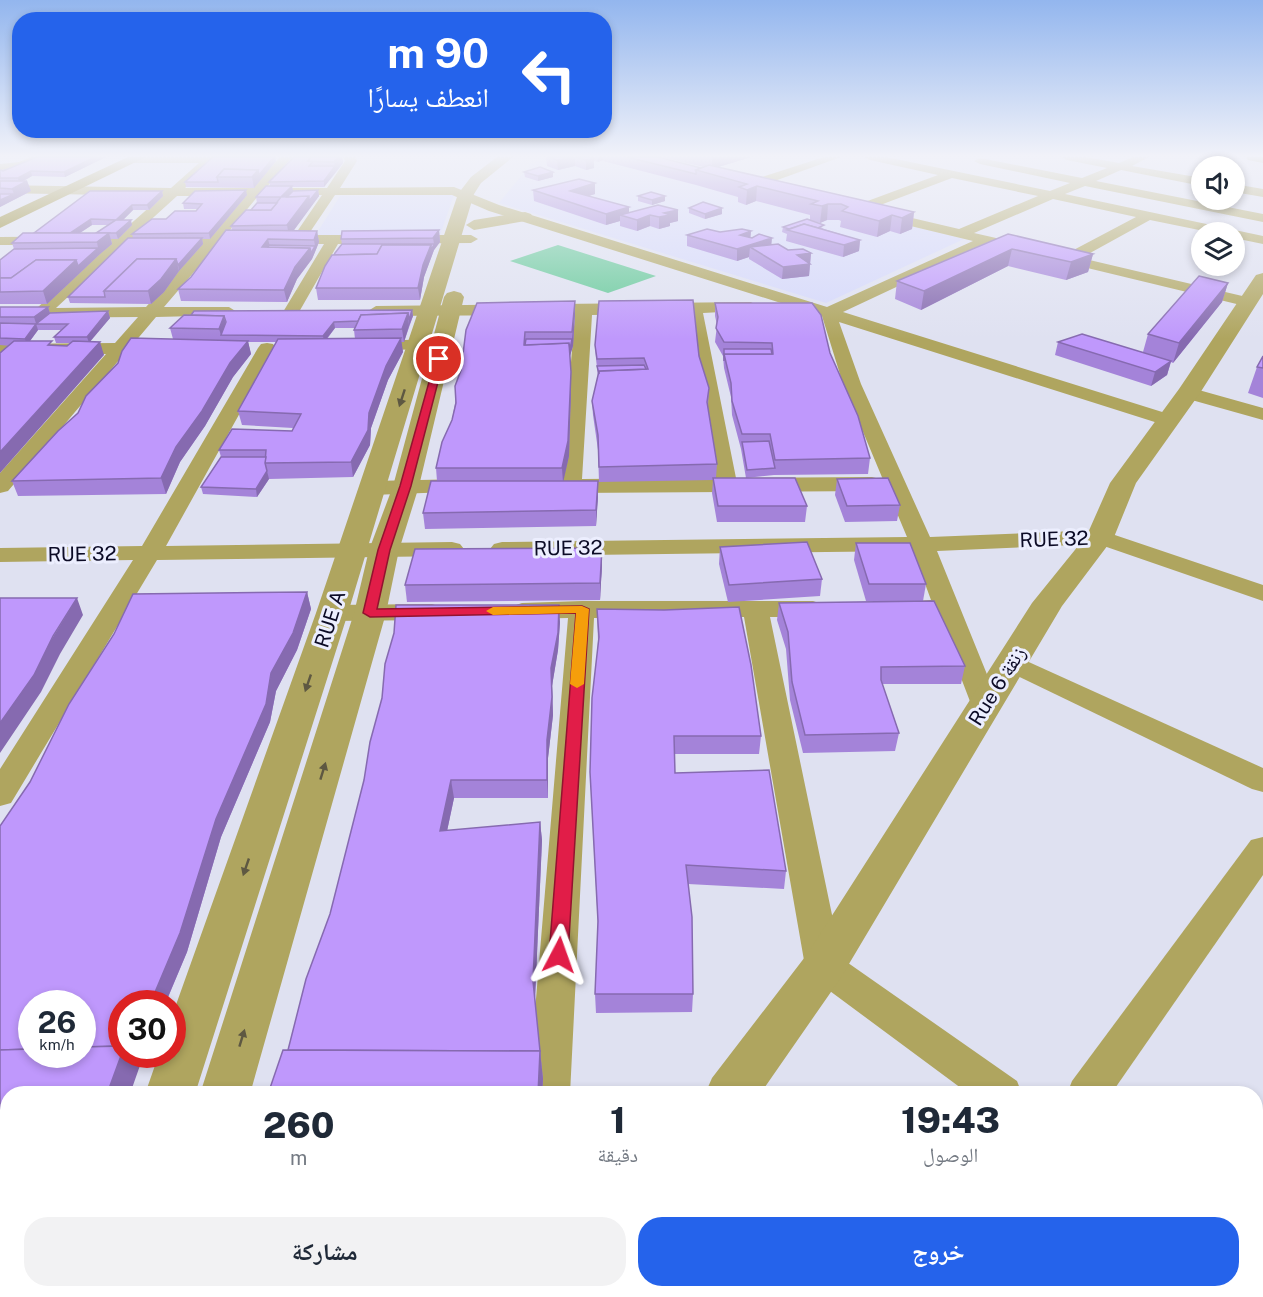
<!DOCTYPE html>
<html lang="ar">
<head>
<meta charset="utf-8">
<style>
	body { margin:0; font-family:"Public Sans","Noto Naskh Arabic",sans-serif; background:#f2f2f3; color:#1f2937; direction:rtl; height:100vh; display:flex; flex-direction:column; font-size:22px; white-space:nowrap }
	* { box-sizing:border-box; margin:0 }
	p { font-size:20px; color:#747a83 }
	.icon { flex:none; width:33px; height:33px; fill:none; stroke:currentColor; stroke-width:2; stroke-linecap:round; stroke-linejoin:round }
	.map { position:relative; flex:1; overflow:hidden; direction:ltr }
	.sheet { position:absolute; left:0px; top:1086px; width:1263px; height:212px; display:flex; flex-direction:column; background:#fff; border-radius:24px 24px 0 0; box-shadow:0 3px 9px #0003; direction:rtl }
	.sheet>* { flex:none }
	.guide { position:absolute; left:12px; top:12px; width:600px; height:126px; border-radius:24px; box-shadow:0 3px 9px #0003; direction:rtl; background:#2563eb; color:#fff; overflow:hidden }
	.buttons { position:absolute; left:1191px; top:156px; display:grid; gap:12px }
	.buttons a { display:grid; place-items:center; width:54px; height:54px; border-radius:50%; background:#fff; box-shadow:0 3px 9px #0003; font-size:30px }
	.speed { position:absolute; left:18px; top:990px; display:flex; gap:12px; font-size:30px; font-weight:700; text-align:center }
	.speed>* { display:grid; place-content:center; width:78px; height:78px; border-radius:50%; background:#fff; box-shadow:0 3px 9px #0003; line-height:1 }
	.speed small { font-size:15px; font-weight:400 }
	.speed .limit { border:9px solid #d22; background:#fff; color:#111 }
	.pin { position:absolute; display:grid; place-items:center; width:51px; height:51px; color:#fff; margin:-26px; border:3px solid #fff; border-radius:50%; box-shadow:0 2px 6px #0007 }
	.me { position:absolute; width:66px; margin:-33px; rotate:4deg; stroke-linejoin:round; filter:drop-shadow(0 0 4px #0008) }
	.turn { display:flex; align-items:center; gap:21px; height:126px; padding:0 24px; font-size:27px }
	.turn .icon { width:78px; height:78px; stroke-width:2.5 }
	.turn b { display:block; font-size:42px; line-height:51px }
	.eta { display:flex; justify-content:space-evenly; align-items:center; height:102px; text-align:center }
	.eta b { font-size:36px; font-weight:800; line-height:42px }
	.cta { display:flex; gap:12px; margin-top:auto; padding:12px 24px }
	.cta a { flex:1; height:69px; border-radius:24px; background:#2563eb; color:#fff; font-size:24px; font-weight:800; line-height:69px; text-align:center }
	.cta a+a { background:#f2f2f3; color:#1f2937 }
	.map>svg:first-child { display:block }
</style>
</head>
<body>
<div class="map">
<svg width="1263" height="1297" viewBox="0 0 1263 1297">
	<rect width="100%" height="100%" fill="#dfe1f1"/>
	<g fill="#d5d8fb">
		<path d="M548,157h80l336,82 -138,64 -327,-100 32,-39z"/>
		<path d="M454,195l-14,40 -125,1 25,-40z"/>
	</g>
	<path fill="#65c999" d="M558,245l98,31 -48,17 -98,-32z"/>
	<g fill="none" stroke-linecap="round" stroke-linejoin="round">
		<g fill="#afa55f" fill-rule="evenodd">
			<path d="M31,157h16l-22,10 -25,5v-8l19,-2z"/>
			<path d="M130,157h92v4l-9,2 -28,25h67l28,-31h12l-26,31h61l18,-27 -2,-4h12l2,4 -17,27 114,-1 45,18 328,102 146,-66 -100,-24 -2,-3 2,-3 5,-1 81,19 79,-33 -86,-18 -93,35 -7,-4 2,-3 84,-31 -68,-15 -6,-3h22l164,34 20,-8 -90,-19 -6,-3 6,-3 102,20 25,-10 -40,-8 -6,-3h24l34,6 14,-6h16l-17,9 70,12v8l-81,-16 -25,11 167,33v8l-178,-36 -20,8 198,42v8l-29,-6v-6h-25l-59,-12 -69,38 174,41 2,3 -2,3 -6,2 -261,-63 -145,68 332,104 3,4 -3,4h-14l-322,-102 22,62 69,153 170,-7 163,55v16l-165,-57 -161,7 62,153 -4,7 -10,2 -10,-2 -4,-7 -34,-89 -37,1 -9,-3 -4,-5 4,-5 40,-3 -18,-49 -411,5 -8,-2 -4,-5 4,-5 8,-2 405,-5 -64,-153 -21,-68 -333,-105 -37,-16h-117l-27,40h163l7,4 -7,4 -133,1 -39,68 -8,5 -8,-5 41,-68h-106l-54,63h65l8,5 -2,3 -79,2 -22,26 33,1 3,4 -3,4 -42,1 -117,138 -8,2v-20l106,-119h-106v-10l115,-1 23,-26 -138,1v-10h37l70,-63h-107v-8l117,-1 45,-40 -162,-3v-8l171,3 28,-25h-67l-6,-3zM259,195h63l-28,41h-69zM177,196h69l-36,40h-77zM1053,199l83,18 -70,37 -92,-21zM202,244l-56,63 -90,1 68,-63z"/>
			<path d="M824,157h17l-83,30 -4,1 -6,-4 2,-3z"/>
			<path d="M1234,184l29,5v8l-29,-5z"/>
			<path d="M751,302l8,5 -2,3 -54,3 33,165 136,-1 8,2 3,5 -3,5 -8,2 -301,2 -17,-2 -3,-5 3,-5 7,-1 14,-165 -199,1 -8,-5 8,-5zM687,313l27,165 -132,1 10,-164z"/>
			<path d="M444,339l6,1 3,4 -3,4 -86,3 -6,-1 -3,-4 3,-4 6,-1z"/>
			<path d="M267,343l6,1 3,4 -110,198 286,-4 8,2 4,5 -4,5 -8,2 -295,4 -146,243 -11,3v-37l133,-209 -133,2v-14l142,-2 116,-198 3,-4z"/>
			<path d="M1188,387l75,21v12l-82,-23 -2,-4 2,-4z"/>
			<path d="M467,479l8,2 3,5 -3,5 -103,4 -8,-2 -3,-5 3,-5 8,-2z"/>
			<path d="M582,601h231l9,3 4,5 -4,5 -9,3h-43l71,341 176,123 5,13h-53l-158,-117 -6,-11 -61,-349 -150,1 -24,476h-42l40,-476 -46,1 -9,-3 -4,-5 4,-5 9,-3z"/>
			<path d="M432,604l9,3 4,5 -4,5 -9,3 -100,1 -9,-3 -4,-5 4,-5 9,-3z"/>
			<path d="M1013,655l250,113v24l-11,-3 -249,-120 -4,-6 4,-6z"/>
			<path d="M1263,837v38l-152,219h-44l5,-13 179,-241z"/>
			<path d="M1256,1251l7,2v44h-13l-11,-7h17z"/>
			<path d="M680,1290h52l3,7h-52z"/>
		</g>
		<g fill="#afa55f" fill-rule="evenodd">
			<path d="M497,157h16l-32,26 -7,11 -126,419 -153,481h-50l14,-40h13v-38l144,-403 142,-419 13,-17z"/>
			<path d="M525,212l6,2 2,3 -2,3 -57,10 -8,-5 8,-5z"/>
			<path d="M1263,273v21l-63,99 -64,90 -22,54 -52,69 -222,373 -80,115h-55l7,-16 96,-125 224,-350 55,-68 23,-52 69,-94 77,-114z"/>
			<path d="M454,291l7,2 3,4 -45,189 -20,64 -13,63 -136,481h-50l154,-481 15,-63 24,-64 51,-189 3,-4z"/>
			<path d="M0,1248h8v42h23l-3,7h-28z"/>
			<path d="M124,1290h70l3,7h-70z"/>
			<path d="M511,1290h64l-3,7h-64z"/>
		</g>
		<g fill="#938629" fill-rule="evenodd">
			<path d="M128,157h18l-146,71v-11z"/>
			<path d="M1246,157h17v6l-15,-3z"/>
		</g>
	</g>
	<g fill="#a483d9" fill-rule="evenodd">
		<path d="M106,157l-41,20 -33,-1 -8,5h3l4,10 -31,16v-37z"/>
		<path d="M232,157h43l1,4 -22,27 -68,-1 -1,-5z"/>
		<path d="M294,157h48l1,6 -19,24h-32l1,4 25,-1 1,6 -26,35h24l2,11 -7,17 -15,20 -10,23 -106,-1 -3,-12 13,-12 41,-47 -1,-4 20,-16 6,-7 -1,-6 14,-11 -1,-4z"/>
		<path d="M546,157h112l43,11 2,-1 -41,-10h89l-33,10 196,45 -2,17 -12,5 -10,-3 -13,6 -37,-10 1,-6 -2,-1h-12l-7,3 -10,-3 14,9 36,11 -1,11 -16,6 -57,-16 1,-7 -5,-2 1,-5 27,-7v-5l-54,-14 -10,4 -8,-3v-5l-42,-12 -93,-24v-1l-5,2 -4,-1v7l-8,2 -11,-4 -17,4 -11,-4z"/>
		<path d="M524,172l29,5 -15,4 -13,-4z"/>
		<path d="M595,183v11l-7,2 41,11v5l49,-2v11l-8,2v3l-11,3 -9,-3 -13,5 -17,-5v-5l-14,4 -72,-24 -1,-11z"/>
		<path d="M162,191l1,5 -14,14h-16l-10,10 9,5 -14,14h-7l1,5 -12,10 -53,50h-47v-44l14,-11 -2,-6 22,-10zM92,225h16l-12,8h-16z"/>
		<path d="M247,195l-37,44h-8l1,5 -24,27 -15,21 -13,12 -81,-1 -2,-6 65,-59 -1,-4 64,-23 2,-2h-14l-1,-6z"/>
		<path d="M638,196l27,5 -13,4 -14,-4z"/>
		<path d="M689,208l33,6 -17,5 -16,-6z"/>
		<path d="M439,230l1,12 -6,8 -10,27 -4,23h-102l-2,-12 18,-33 8,-11 -1,-5z"/>
		<path d="M751,231l-1,7 38,12 23,3 -2,23 -27,3 -33,-20v-2l-12,4 -50,-15v-11z"/>
		<path d="M1008,234l85,20 -5,18 -22,8 -58,-14 -87,44 -26,-11 2,-18z"/>
		<path d="M1228,283l-6,19 -49,61 -2,-1 -4,13 -16,11 -96,-31 3,-13 85,10 5,-18z"/>
		<path d="M575,301v13l-2,32 -3,9 1,31 -2,70 -6,25h35v15l-2,30 -171,3 -2,-16 14,-32 -1,-13 16,-48 9,-50z"/>
		<path d="M715,303l115,50 40,105 -2,16 -94,1 -28,3 -5,-29 -9,-34 -1,-18 -7,-29 -1,-12 -8,-14 2,-17 -2,-9z"/>
		<path d="M48,307l2,6 58,-2 2,7 -20,23 14,14 -104,-10v-28zM38,330h23l-7,7 2,6h14l-3,3 -14,-1 -23,-4z"/>
		<path d="M412,310l1,6 -9,26h-3l2,10 -15,28 -17,48 -1,17 -17,32 -84,2 -12,18 -54,-3 -2,-7 20,-30 -2,-7 73,-19 1,-3 -51,-3 -4,-14 38,-69h-28l3,12 -18,23 -28,49 -25,36 -14,32 -148,2 -6,-15 161,-142 -3,-11zM335,328h19v2l1,9h-28z"/>
		<path d="M595,345l104,11 10,32 -1,19 9,57 -1,14 91,28 -2,16h-88l-5,-29 1,-13 -114,2 -1,-32 -5,-35 -1,-14 6,-25 -2,-17z"/>
		<path d="M1263,356v42l-15,-5 9,-26z"/>
		<path d="M837,479l63,26 -3,16 -52,1 -10,-27z"/>
		<path d="M856,543l70,41 -3,17h-57l-12,-41z"/>
		<path d="M720,547l102,32 -2,17 -92,6 -9,-38z"/>
		<path d="M602,548v17l-2,35 -193,2 -2,-17z"/>
		<path d="M307,592l4,17 -14,41 -21,41 -6,31 -49,115 -34,115 -51,122 -128,20v97h-8v-365z"/>
		<path d="M779,603l186,63 -4,18h-79l17,49 -4,18 -92,2 -13,-53 -4,-51 -9,-29z"/>
		<path d="M597,609l164,127 -2,18h-85l1,19 111,98 -2,18 -96,-5 5,110 -1,18 -96,1 -1,-19 3,-68 -8,-154 8,-131z"/>
		<path d="M560,622l-2,28 -6,36 1,29 -5,43v40h-94l-7,33 93,-9 2,18 -7,158 8,81 -1,15h-274l20,-44 18,-71z"/>
	</g>
	<g fill="#866ab0">
		<path d="M95,157h11l-41,20 -1,-5z"/>
		<path d="M274,157h1l1,4 -22,27 -2,-11 6,-7z"/>
		<path d="M338,157h4l1,6 -7,9 -2,-10z"/>
		<path d="M575,157v9l-17,4 -1,-10z"/>
		<path d="M598,157h5v3l-5,2z"/>
		<path d="M712,157h39l-39,12z"/>
		<path d="M594,158v10l-8,2v-10z"/>
		<path d="M335,166l1,6 -12,15v-6z"/>
		<path d="M31,171l1,5 -13,7 -1,-5z"/>
		<path d="M553,172v5l-15,4v-5z"/>
		<path d="M27,181l4,10 -31,16v-7l14,-6 -2,-5z"/>
		<path d="M595,183v11l-25,8v-11z"/>
		<path d="M292,186l2,10 -13,1z"/>
		<path d="M757,186l-1,15 -10,4 1,-15z"/>
		<path d="M246,190l1,5 -37,44 -1,-6z"/>
		<path d="M318,190l1,6 -30,41 -2,-12 22,-29z"/>
		<path d="M162,191l1,5 -14,14 -2,-5z"/>
		<path d="M665,196v5l-13,4v-5z"/>
		<path d="M828,204l-1,16 -7,3 2,-17z"/>
		<path d="M132,205l1,5 -15,15 -2,-5z"/>
		<path d="M629,207v10l-9,-2v6l-14,4v-11z"/>
		<path d="M722,208v6l-17,5v-5z"/>
		<path d="M678,210v11l-8,2v3l-11,3v-12l5,-4z"/>
		<path d="M914,212l-2,17 -12,5 2,-16z"/>
		<path d="M650,215v11l-13,5v-11z"/>
		<path d="M892,215l-2,16 -13,6 2,-16z"/>
		<path d="M91,219l1,6 -23,15 -1,-6z"/>
		<path d="M131,220l1,5 -14,14 -2,-6z"/>
		<path d="M439,230l1,12 -6,8 -10,27 -4,23 -2,-12 5,-23 8,-20 3,-1 -1,-6z"/>
		<path d="M317,231l2,11 -4,10 -3,7 -15,20 -10,23 -3,-12 11,-23 15,-19 5,-2 -1,-6z"/>
		<path d="M751,231l-1,12 -10,-8z"/>
		<path d="M109,233l3,11 -12,10 -53,50 -4,-13 33,-31 22,-12 -1,-6z"/>
		<path d="M202,238l1,6 -24,27 -1,-6z"/>
		<path d="M772,238l-1,12 -21,-3 -1,10 -12,4v-12z"/>
		<path d="M268,239l3,12 -9,-4z"/>
		<path d="M860,240l-1,11 -16,6 1,-12z"/>
		<path d="M1012,249l-4,17 -87,44 3,-19z"/>
		<path d="M811,253l-2,23 -27,3 1,-12 14,-12z"/>
		<path d="M1093,254l-5,18 -22,8 5,-18z"/>
		<path d="M176,259l3,12 -15,21 -13,12 -3,-13z"/>
		<path d="M1228,283l-6,19 -49,61 6,-20z"/>
		<path d="M575,301v13l-2,32 -3,10 -1,-6 3,-11z"/>
		<path d="M48,307l4,13 -16,4 2,6 -4,-13z"/>
		<path d="M412,310l1,6 -4,10v-6z"/>
		<path d="M108,311l2,7 -21,25 -2,-6z"/>
		<path d="M408,313l1,13 -5,16 -2,-13z"/>
		<path d="M224,316l3,13 -6,6 -2,-6z"/>
		<path d="M334,322l1,6 -11,14 -1,-6z"/>
		<path d="M36,324l2,6 -11,15 -2,-6z"/>
		<path d="M401,338l2,14 -15,28 -17,48 -1,17 -17,32 -2,-15 35,-96z"/>
		<path d="M248,341l3,13 -18,23 -28,49 -25,36 -14,32 -5,-16 15,-31 54,-84z"/>
		<path d="M100,342l4,13 -104,118v-21z"/>
		<path d="M1171,361l-4,14 -16,11 4,-14z"/>
		<path d="M571,372v14l-2,70 -6,27 -1,-15z"/>
		<path d="M267,471l2,8 -12,18 -1,-8z"/>
		<path d="M598,481v15l-2,30v-16z"/>
		<path d="M602,548v17l-2,35v-17z"/>
		<path d="M307,592l4,17 -14,41 -21,41 -6,31 -49,115 -34,115 -22,52h-15l66,-185 55,-146z"/>
		<path d="M77,598l6,17 -23,39 -19,38 -41,61v-30z"/>
		<path d="M559,605l1,17 -2,28 -6,36 1,29 -5,43v40l-1,-18v-40l4,-72z"/>
		<path d="M451,780l3,18 -11,52 -3,-19z"/>
		<path d="M540,822l2,18 -7,160 -2,-19z"/>
		<path d="M540,1051l3,28 -1,15h-4z"/>
		<path d="M122,1053v1h22l-14,40h-23z"/>
	</g>
	<g fill="#bf98fc" stroke="#866ab0" stroke-width="1.5">
		<path d="M37,157h58l-31,15 -33,-1 -13,7h-18v-8l3,1z"/>
		<path d="M213,157h61l-15,18 -1,-5 -34,-1 -7,8 1,5h-33z"/>
		<path d="M294,157h17l-3,4h5l-4,5h26l-11,15 -55,1z"/>
		<path d="M311,157h27l-4,5 -26,-1z"/>
		<path d="M549,157h24l-16,3z"/>
		<path d="M576,157h12l6,1 -8,2z"/>
		<path d="M627,157h31l43,11 -5,2v4z"/>
		<path d="M709,165l205,47 -12,6 -10,-3 -13,6 -37,-10 6,-4 -7,-3h-13l-6,2 -11,-2 7,-3 -61,-15 -10,4 -8,-3 8,-3 -51,-14z"/>
		<path d="M540,167l13,5 -15,4 -14,-4z"/>
		<path d="M224,169l34,1 -6,7h-35z"/>
		<path d="M579,179l16,4 -25,8 59,16 -23,7 -73,-24z"/>
		<path d="M0,181h27l-15,8 -12,-1z"/>
		<path d="M266,186h26l-11,11 28,-1 -22,29 -56,1 15,-16h25l10,-13h-25z"/>
		<path d="M246,190l-37,43 -77,1 20,-15h14l9,-8h21l6,-7 -19,-1 12,-12z"/>
		<path d="M318,190l-9,11v-5l-22,1 6,-6z"/>
		<path d="M90,191h72l-15,14h-15l-16,15h15l-15,13h-20l20,-13 -25,-1 -21,14h-36z"/>
		<path d="M651,192l14,4 -13,4 -14,-4z"/>
		<path d="M0,194h14l-14,6z"/>
		<path d="M703,202l19,6 -17,6 -16,-6z"/>
		<path d="M257,203h20l-6,7h-20z"/>
		<path d="M658,205l20,5 -14,3 6,2 -11,2 -9,-2 -13,5 -17,-5z"/>
		<path d="M807,219l17,6 -6,3 -14,-4 -15,5 -6,-2z"/>
		<path d="M804,224l56,16 -16,5 -57,-15z"/>
		<path d="M707,229l13,3 22,-3 9,2 -11,4 12,3 7,-4 13,4 -35,11 -50,-14z"/>
		<path d="M226,230l91,1 -3,9 -46,-1 -6,8 48,1 -15,19 -11,23 -106,-1 13,-12z"/>
		<path d="M439,230l-6,8 -92,1 1,-8z"/>
		<path d="M23,233h86l-12,9 -85,1z"/>
		<path d="M1008,234l85,20 -22,8 -59,-13 -88,42 -27,-10z"/>
		<path d="M128,238h74l-24,27 -2,-6h-39l-33,32 1,6h-37z"/>
		<path d="M342,244h92l-3,7v-6h-49l-5,9 -43,1 1,-2z"/>
		<path d="M778,244l10,6 15,-1 8,4 -14,2 13,9 -27,3 -33,-20z"/>
		<path d="M269,245l46,1 -4,7 -1,-5 -42,-1z"/>
		<path d="M382,245h49l-8,20 -5,23h-102l9,-22 7,-11 45,-1z"/>
		<path d="M98,248l-20,18 -2,-6h-40l-25,18h-11v-18l14,-11z"/>
		<path d="M137,259h39l-15,20 -13,12h-44z"/>
		<path d="M36,260h40l-33,31 -43,1v-14h11z"/>
		<path d="M1199,276l29,7 -49,60 -31,-9z"/>
		<path d="M693,300l6,56 10,32 -2,14 10,62 -118,3 -1,-32 -6,-34 7,-30 49,-2 -4,-11 -47,1 -2,-14 4,-44z"/>
		<path d="M575,301l-3,31h-47l-1,13 45,-2 2,29 -3,69 -6,27h-126l6,-26 10,-22 4,-17 -1,-17 6,-16 5,-40 11,-27z"/>
		<path d="M715,303h97l9,12 9,38 28,63 12,42 -95,2 -5,-26h-28l-10,-33 -1,-18 -7,-29h49l-1,-11 -48,-1 -8,-14 2,-11z"/>
		<path d="M0,307h48l-14,10h-34z"/>
		<path d="M412,310l-3,10 -1,-7 -47,2 -3,6 -24,1 -11,14 -102,-1 5,-13 -2,-6 -33,-1 3,-4z"/>
		<path d="M108,311l-21,26h-33l14,-13h-32l14,-11z"/>
		<path d="M408,313l-6,16 -48,1 7,-15z"/>
		<path d="M184,315l40,1 -5,13 -49,-1z"/>
		<path d="M0,323l36,1 -11,15 -25,-1z"/>
		<path d="M1082,334l89,27 -16,11 -97,-30z"/>
		<path d="M131,338l117,3 -18,22 -28,48 -26,36 -15,31 -149,3 46,-50 20,-18 8,-17 32,-33 4,-12z"/>
		<path d="M401,338l-15,28 -17,47 -1,17 -17,32 -86,1 1,-13h-47l13,-21 60,2 9,-17 -63,-3 40,-72z"/>
		<path d="M526,339h46l-2,10 -1,-6 -44,2z"/>
		<path d="M14,341h38l-4,4 19,1 6,-5 27,1 -100,110v-99z"/>
		<path d="M724,349h47l1,5h-48v7z"/>
		<path d="M1263,356v12l-6,-1z"/>
		<path d="M644,365l2,4 -47,2v3l-2,-8z"/>
		<path d="M769,441l6,27 -28,2 -5,-28z"/>
		<path d="M221,457h45l-1,6 2,8 -11,18 -55,-2z"/>
		<path d="M713,478h82l12,28h-89z"/>
		<path d="M888,478l12,27 -53,1 -10,-27z"/>
		<path d="M431,481h167l-2,29 -173,3z"/>
		<path d="M807,542l15,37 -93,6 -9,-38z"/>
		<path d="M856,543h54l16,41h-57z"/>
		<path d="M602,548l-2,35 -195,2 10,-36z"/>
		<path d="M307,592l-14,41 -22,40 -5,31 -50,115 -36,114 -30,71h-28v42l-40,1v-43h-50v45l-32,1v-224l30,-44 39,-78 45,-70 19,-40z"/>
		<path d="M0,598h77l-24,38 -19,39 -34,48z"/>
		<path d="M934,601l31,65 -84,1v13l18,53 -94,2 -13,-53 -4,-50 -9,-29z"/>
		<path d="M396,605h163l-1,28 -7,35 1,29 -5,43v40h-96l-11,51 100,-9 -7,159 7,70 -252,-1 18,-71 24,-65 34,-134 6,-38 12,-44 3,-34 9,-31z"/>
		<path d="M739,607l12,58 10,71h-87l1,37 94,-3 17,101 -100,-6 6,52 1,77h-98l3,-73 -8,-149 2,-74 7,-61 -2,-28 67,1z"/>
		<path d="M122,1046v7l-15,41h-99v69l-8,1v-114l32,-1v5h50v-7z"/>
		<path d="M283,1050l257,1 -2,43h-270z"/>
	</g>
	<defs><path id="oneway-solid" d="M-6-.8H1V-3.2L6.5 0L1 3.2V.8H-6Z" transform="scale(1.5)"/></defs>
	<g fill="#5e5842">
		<use href="#oneway-solid" transform="translate(402 398) rotate(108)"/>
		<use href="#oneway-solid" transform="translate(308 683) rotate(109)"/>
		<use href="#oneway-solid" transform="translate(323 771) rotate(-73)"/>
		<use href="#oneway-solid" transform="translate(246 867) rotate(109)"/>
		<use href="#oneway-solid" transform="translate(242 1038) rotate(-73)"/>
	</g>
	<linearGradient id="sky" x2="0" y2="1"><stop stop-color="#93b6ee"/><stop offset="0.46" stop-color="#f1f2f9"/><stop offset="1" stop-color="#f1f2f9" stop-opacity="0"/></linearGradient>
	<rect width="1263" height="339" fill="url(#sky)"/>
	<path fill="#e11d48" stroke="#92132f" stroke-width="1.5" d="M436,357l8,2 -33,127 -21,64 -13,59 205,-3 7,3 -21,346 -3,6 -6,2 -7,-2 -3,-6 27,-342 -206,4 -7,-4 15,-63 22,-64z"/>
	<path fill="#f59e0b" d="M582,606l7,3 -5,75 -7,4 -7,-4 6,-71 -83,2 -7,-4 7,-4z"/>
	<g text-anchor="middle" dominant-baseline="central" stroke-width="6" stroke-linejoin="round" paint-order="stroke">
		<g font-size="20" fill="#0c0b26" stroke="#eceefe">
			<text transform="translate(1054 539) rotate(-2)">RUE 32</text>
			<text transform="translate(568 548) rotate(-1)">RUE 32</text>
			<text transform="translate(82 554) rotate(-1)">RUE 32</text>
			<text transform="translate(330 619) rotate(-72)">RUE A</text>
			<text transform="translate(997 686) rotate(-58)">Rue 6 زنقة</text>
		</g>
	</g>
</svg>
<div class="buttons">
<a><svg class="icon" aria-label="sound" viewBox="0 0 24 24"><path d="M4 9h4l5-4v14l-5-4H4zM17 9q2 3 0 6"/></svg></a>
<a><svg class="icon" aria-label="layers" viewBox="0 0 24 24"><path d="M12 4l9 5-9 5-9-5zM3 14l9 5 9-5"/></svg></a>
</div>
<div class="speed"><div>26<small>km/h</small></div><div class="limit">30</div></div>
<div class="pin" style="left:439px;top:359px;background:#d93025"><svg class="icon" aria-label="arrive" viewBox="0 0 24 24"><path d="M6 21V4h12l-3 4 3 4H6"/></svg></div>
<svg class="me" style="left:559px;top:955px" viewBox="-20 -20 40 40"><path d="M0-17L14 15 0 8-14 15z" fill="#e11d48" stroke="#fff" stroke-width="4"/></svg>
<div class="guide">
<div class="turn"><svg class="icon" aria-label="left" viewBox="0 0 24 24"><path d="M17 20v-9H6M10 6l-5 5 5 5"/></svg><div><b>90 m</b>انعطف يسارًا</div></div>
</div>
<section class="sheet">
<div class="eta">
<div><b>19:43</b><p>الوصول</p></div>
<div><b>1</b><p>دقيقة</p></div>
<div><b>260</b><p>m</p></div>
</div>
<div class="cta"><a>خروج</a><a>مشاركة</a></div>
</section>
</div>
</body>
</html>
